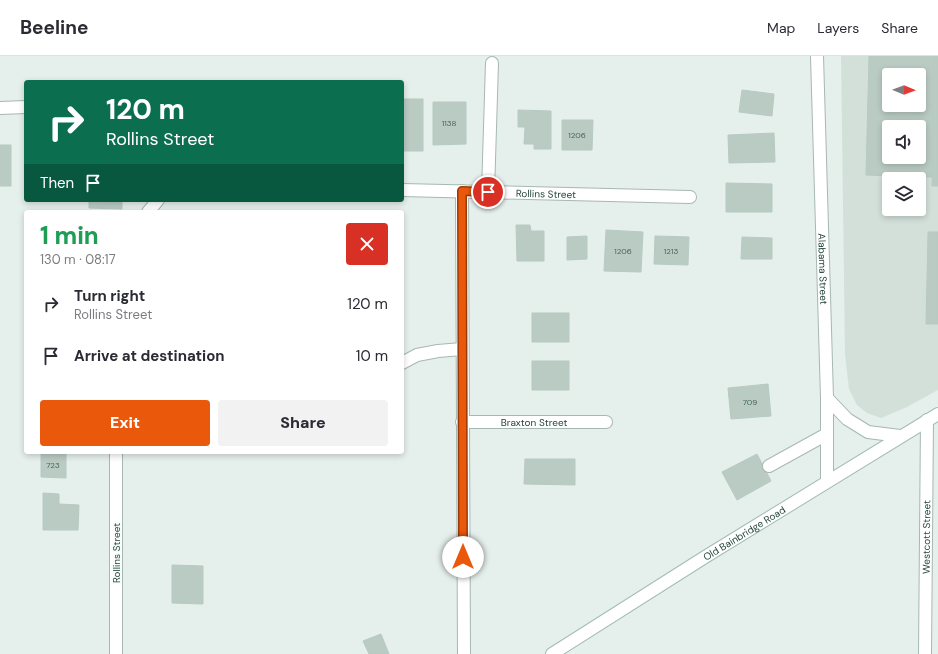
<!DOCTYPE html>
<html lang="en">
<head>
<meta charset="utf-8">
<style>
	body { margin:0; font-family:"DM Sans",sans-serif; background:#f2f2f3; color:#2b2b33; height:100vh; display:flex; flex-direction:column; font-size:15px; white-space:nowrap }
	* { box-sizing:border-box; margin:0 }
	p { font-size:13px; color:#7c7c81 }
	.icon { flex:none; width:22px; height:22px; fill:none; stroke:currentColor; stroke-width:2; stroke-linecap:round; stroke-linejoin:round }
	.map { position:relative; flex:1; overflow:hidden }
	.side { position:absolute; left:24px; top:154px; width:380px; height:244px; display:flex; flex-direction:column; background:#fff; border-radius:4px; box-shadow:0 2px 6px #0003 }
	.side>* { flex:none }
	.top-card { position:absolute; left:24px; top:24px; width:380px; height:122px; border-radius:4px; box-shadow:0 2px 6px #0003; background:#0b6e4f; color:#fff; overflow:hidden }
	.needle { width:26px; rotate:91deg }
	.controls { position:absolute; left:882px; top:12px; display:grid; gap:8px }
	.controls a { display:grid; place-items:center; width:44px; height:44px; border-radius:4px; background:#fff; box-shadow:0 2px 6px #0003; font-size:20px }
	.pin { position:absolute; display:grid; place-items:center; width:34px; height:34px; color:#fff; margin:-17px; border:2px solid #fff; border-radius:50%; box-shadow:0 1px 4px #0007 }
	.me { position:absolute; width:44px; margin:-22px; rotate:0deg; stroke-linejoin:round; filter:drop-shadow(0 0 3px #0008) }
	.turn { display:flex; align-items:center; gap:14px; height:84px; padding:0 16px; font-size:18px }
	.turn .icon { width:52px; height:52px; stroke-width:2.5 }
	.turn b { display:block; font-size:28px; line-height:34px }
	.then { display:flex; align-items:center; height:38px; padding:0 16px; background:#0003; gap:8px; font-size:15px }
	.round { display:grid; place-items:center; flex:none; width:42px; height:42px; border-radius:4px; background:#f2f2f3 }
	.headline { display:flex; align-items:center; justify-content:space-between; height:68px; padding:0 16px }
	h1 { font-size:24px; font-weight:800; line-height:30px; color:#1e9e55 }
	.button { display:flex; gap:8px; margin-top:auto; padding:8px 16px }
	.button a { flex:1; height:46px; border-radius:4px; background:#ea580c; color:#fff; font-size:16px; font-weight:800; line-height:46px; text-align:center }
	.button a+a { background:#f2f2f3; color:#2b2b33 }
	ul { padding:0; list-style:none }
	li { display:flex; align-items:center; gap:12px; height:52px; padding:0 16px }
	li div { flex:1 }
	li b { display:block; font-size:15px }
	li em { font-style:normal }
	header { display:flex; align-items:center; gap:24px; box-sizing:border-box; height:56px; padding:0 20px; background:#fff; border-bottom:1px solid #e1e1e2 }
	header strong { font-size:19px }
	nav { display:flex; gap:22px; margin-inline-start:auto; font-size:14px }
	.map>svg:first-child { display:block }
</style>
</head>
<body>
<header>
<strong>Beeline</strong>
<nav><a>Map</a><a>Layers</a><a>Share</a></nav>
</header>
<div class="map">
<svg width="938" height="598" viewBox="0 0 938 598">
	<rect width="100%" height="100%" fill="#e5efeb"/>
	<path fill="#d3e0da" fill-rule="evenodd" d="M841,0h97v334l-31,17 -26,11 -14,-5 -10,-8 -8,-16 -4,-35zM889,19h30v30h-30zM889,71h30v30h-30zM889,123h30v30h-30z"/>
	<g fill="#bacbc4" stroke="#b7cac2" fill-rule="evenodd">
		<path d="M869,0h65l-2,121 -66,-2zM889,19h30v30h-30zM889,71h30v30h-30z"/>
		<path d="M934,0h4v130h-6z"/>
		<path d="M742,34l32,4 -2,22 -33,-4z"/>
		<rect x="402" y="43" width="21" height="52"/>
		<path d="M433,46h33v42l-33,1z"/>
		<path d="M518,54l33,1v38h-17v-5h-10l1,-17h-7z"/>
		<path d="M562,64h31l-1,30h-30z"/>
		<path d="M774,77l1,29 -46,1 -1,-28z"/>
		<rect x="0" y="89" width="11" height="41"/>
		<path d="M726,127l46,1v28h-46z"/>
		<path d="M89,144h33v9l-33,-1z"/>
		<path d="M516,169h14l1,6h13v30h-27z"/>
		<path d="M606,174l37,2 -2,40 -37,-1z"/>
		<path d="M928,176h10v92h-12z"/>
		<path d="M587,180v23l-20,1v-23z"/>
		<path d="M655,180l34,1 -1,28 -34,-1z"/>
		<path d="M742,181l30,1v21h-31z"/>
		<rect x="532" y="257" width="37" height="29"/>
		<rect x="532" y="305" width="37" height="29"/>
		<path d="M768,328l3,32 -40,3 -3,-31z"/>
		<path d="M41,396l25,1v25l-25,-1z"/>
		<path d="M757,398l14,27 -34,19 -15,-28z"/>
		<path d="M525,403h50v26l-51,-1z"/>
		<path d="M43,437l16,1v10l20,1 -1,25h-35z"/>
		<path d="M172,509l31,1v38l-31,-1z"/>
		<path d="M381,578l8,20h-20l-6,-13z"/>
	</g>
	<g fill="none" stroke-linecap="round" stroke-linejoin="round">
		<g stroke="#a7b8b2" stroke-width="14">
			<g id="service">
				<path d="M488,136l4,-129"/>
				<path d="M402,307l15,-8 21,-4 24,-2"/>
				<path d="M769,410l58,-32"/>
			</g>
		</g>
		<g stroke="#a7b8b2" stroke-width="14">
			<g id="minor">
				<path d="M0,52l26,-1"/>
				<path id="s1" d="M402,134l288,7"/>
				<path d="M462,135l2,463"/>
				<path d="M148,156l10,-12"/>
				<path id="s2" d="M462,366h144"/>
				<path d="M116,598v-202"/>
				<path id="s3" d="M925,598l2,-234"/>
			</g>
		</g>
		<g stroke="#a7b8b2" stroke-width="14">
			<g id="tertiary">
				<path id="s4" d="M817,0l10,342v83"/>
				<path d="M827,342l20,21 21,13 32,4"/>
			</g>
		</g>
		<g stroke="#a3bcb3" stroke-width="14">
			<g id="secondary">
				<path id="s5" d="M552,598l153,-97 233,-143"/>
			</g>
		</g>
		<use href="#service" stroke="#fff" stroke-width="12"/>
		<use href="#minor" stroke="#fff" stroke-width="12"/>
		<use href="#tertiary" stroke="#fff" stroke-width="12"/>
		<use href="#secondary" stroke="#fff" stroke-width="12"/>
	</g>
	<g fill="none" stroke-linecap="round" stroke-linejoin="round">
		<g stroke="#983908" stroke-width="10">
			<path id="route" d="M463,501l-1,-366 26,1"/>
		</g>
		<use href="#route" stroke="#ea580c" stroke-width="7"/>
	</g>
	<g text-anchor="middle" dominant-baseline="central" stroke-width="3.5" stroke-linejoin="round" paint-order="stroke">
		<g font-size="8" fill="#48665c">
			<text x="449" y="67">1138</text>
			<text x="577" y="79">1206</text>
			<text x="623" y="195">1206</text>
			<text x="671" y="195">1213</text>
			<text x="750" y="346">709</text>
			<text x="53" y="409">723</text>
		</g>
		<g font-size="10" fill="#22443a" stroke="#f7fbf9">
			<text stroke="none"><textPath href="#s1" startOffset="144">Rollins Street</textPath></text>
			<text stroke="none"><textPath href="#s4" startOffset="213">Alabama Street</textPath></text>
			<text stroke="none"><textPath href="#s2" startOffset="72">Braxton Street</textPath></text>
			<text stroke="none"><textPath href="#s5" startOffset="227">Old Bainbridge Road</textPath></text>
			<text stroke="none"><textPath href="#s3" startOffset="117">Westcott Street</textPath></text>
			<text transform="translate(116 497) rotate(-90)">Rollins Street</text>
		</g>
	</g>
</svg>
<div class="controls">
<a><svg class="needle" viewBox="-14 -14 28 28"><path d="M0-13l5 13h-10z" fill="#e53935"/><path d="M0 13l5-13h-10z" fill="#7c7c81"/></svg></a>
<a><svg class="icon" aria-label="sound" viewBox="0 0 24 24"><path d="M4 9h4l5-4v14l-5-4H4zM17 9q2 3 0 6"/></svg></a>
<a><svg class="icon" aria-label="layers" viewBox="0 0 24 24"><path d="M12 4l9 5-9 5-9-5zM3 14l9 5 9-5"/></svg></a>
</div>
<div class="pin" style="left:488px;top:136px;background:#d93025"><svg class="icon" aria-label="arrive" viewBox="0 0 24 24"><path d="M6 21V4h12l-3 4 3 4H6"/></svg></div>
<svg class="me" style="left:463px;top:501px" viewBox="-20 -20 40 40"><circle r="19" fill="#fff"/><path d="M0-13L10 11 0 6-10 11z" fill="#ea580c"/></svg>
<div class="top-card">
<div class="turn"><svg class="icon" aria-label="right" viewBox="0 0 24 24"><path d="M7 20v-9h11M14 6l5 5-5 5"/></svg><div><b>120 m</b>Rollins Street</div></div>
<div class="then">Then<svg class="icon" aria-label="arrive" viewBox="0 0 24 24"><path d="M6 21V4h12l-3 4 3 4H6"/></svg></div>
</div>
<section class="side">
<div class="headline"><div><h1>1 min</h1><p>130 m · 08:17</p></div><a class="round" style="background:#d93025;color:#fff"><svg class="icon" aria-label="close" viewBox="0 0 24 24"><path d="M6 6l12 12M18 6L6 18"/></svg></a></div>
<ul>
<li><svg class="icon" aria-label="right" viewBox="0 0 24 24"><path d="M7 20v-9h11M14 6l5 5-5 5"/></svg><div><b>Turn right</b><p>Rollins Street</p></div><em>120 m</em></li>
<li><svg class="icon" aria-label="arrive" viewBox="0 0 24 24"><path d="M6 21V4h12l-3 4 3 4H6"/></svg><div><b>Arrive at destination</b></div><em>10 m</em></li>
</ul>
<div class="button"><a>Exit</a><a>Share</a></div>
</section>
</div>
</body>
</html>
